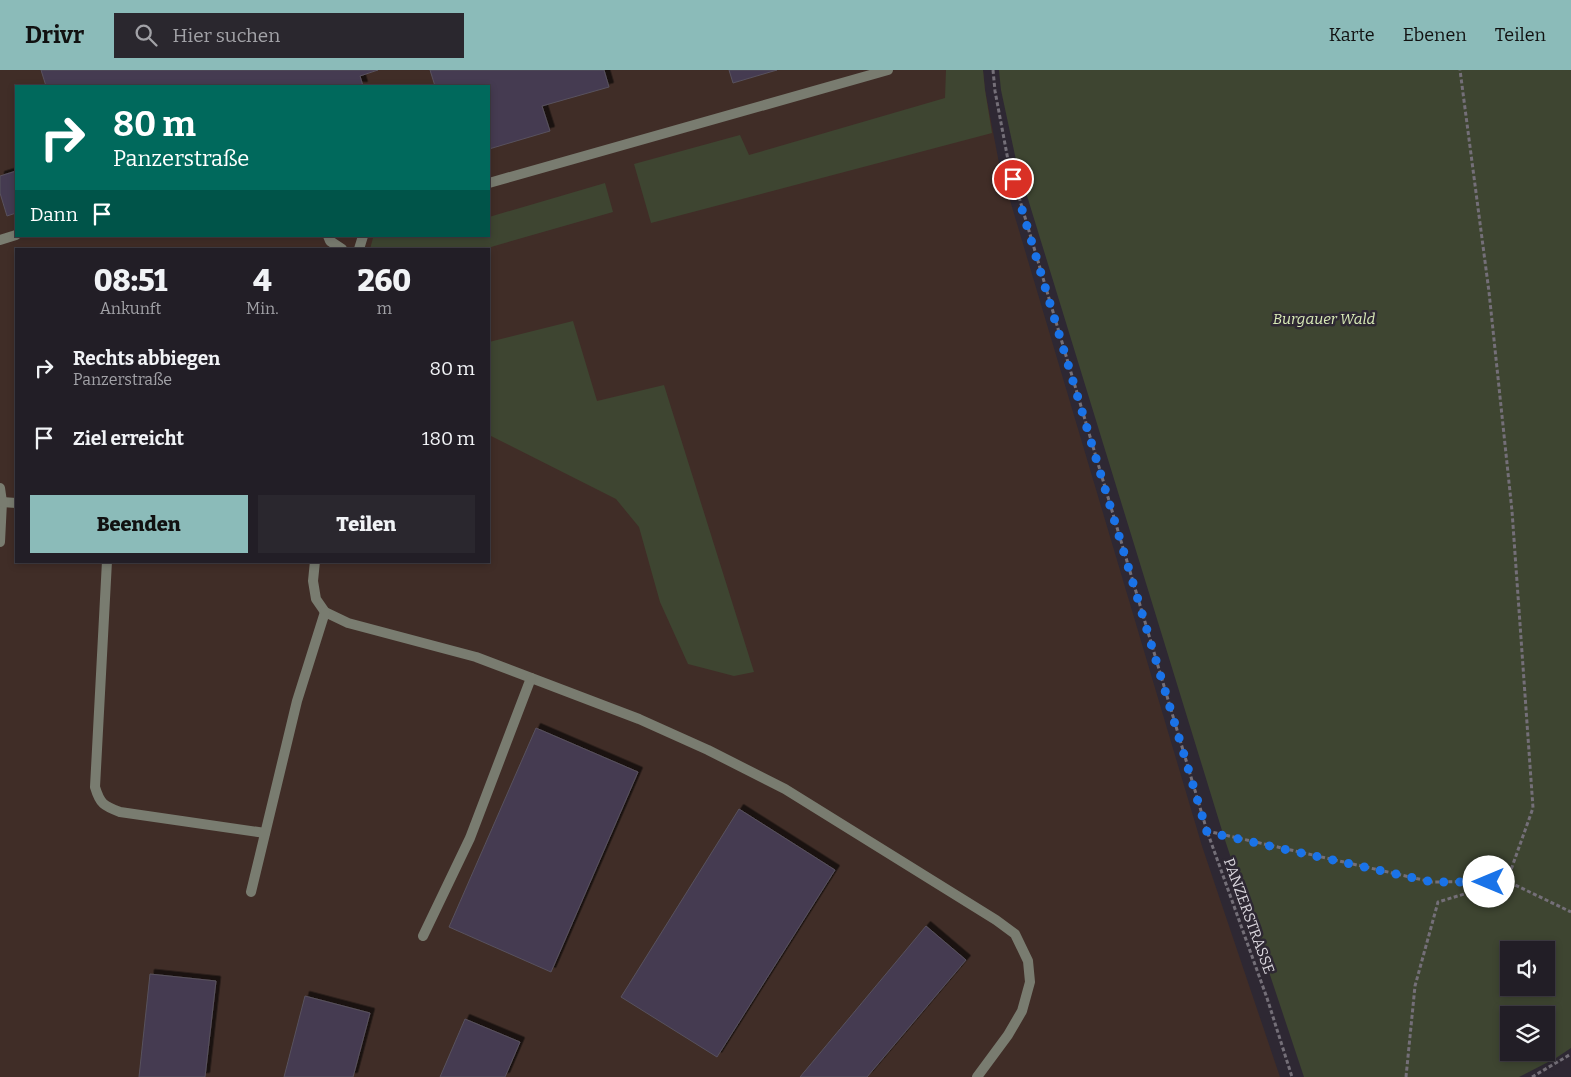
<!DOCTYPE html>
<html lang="de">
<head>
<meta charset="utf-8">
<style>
	body { margin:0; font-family:Bitter,serif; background:#2a272e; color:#f1f3f6; height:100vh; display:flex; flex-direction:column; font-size:19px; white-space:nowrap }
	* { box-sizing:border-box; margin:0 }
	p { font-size:16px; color:#a2a2a7 }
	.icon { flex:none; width:28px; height:28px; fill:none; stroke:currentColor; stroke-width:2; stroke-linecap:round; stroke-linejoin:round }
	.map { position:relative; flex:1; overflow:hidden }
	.details { position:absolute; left:15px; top:178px; width:475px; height:315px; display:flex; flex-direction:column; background:#221e26; border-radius:0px; box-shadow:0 2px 8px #0003,0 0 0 1px #3f3c43 }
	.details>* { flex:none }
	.banner { position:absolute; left:15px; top:15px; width:475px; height:152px; border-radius:0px; box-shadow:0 2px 8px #0003,0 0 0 1px #3f3c43; background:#00695c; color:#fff; overflow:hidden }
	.fabs { position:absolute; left:1500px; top:871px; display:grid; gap:10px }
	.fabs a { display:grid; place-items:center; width:55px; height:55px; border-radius:0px; background:#221e26; box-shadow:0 2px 8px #0003,0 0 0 1px #3f3c43; font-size:25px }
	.pin { position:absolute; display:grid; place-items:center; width:42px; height:42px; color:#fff; margin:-21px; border:2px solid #fff; border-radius:50%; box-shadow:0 1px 5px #0007 }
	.me { position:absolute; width:55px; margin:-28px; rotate:270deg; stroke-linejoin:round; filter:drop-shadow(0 0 4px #0008) }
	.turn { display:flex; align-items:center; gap:18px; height:105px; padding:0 15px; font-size:22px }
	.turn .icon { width:65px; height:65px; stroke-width:2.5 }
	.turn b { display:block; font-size:35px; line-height:42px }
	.then { display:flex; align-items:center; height:48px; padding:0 15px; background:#0003; gap:10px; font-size:19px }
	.eta { display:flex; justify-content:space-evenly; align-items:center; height:85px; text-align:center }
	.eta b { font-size:30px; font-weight:800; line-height:35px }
	.cta { display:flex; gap:10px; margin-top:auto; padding:10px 15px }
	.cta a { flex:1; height:58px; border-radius:0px; background:#8bbbb9; color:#111; font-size:20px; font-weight:800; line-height:58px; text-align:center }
	.cta a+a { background:#2a272e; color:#f1f3f6 }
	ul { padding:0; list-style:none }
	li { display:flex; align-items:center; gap:15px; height:70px; padding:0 15px }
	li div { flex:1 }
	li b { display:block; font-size:19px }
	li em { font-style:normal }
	header { display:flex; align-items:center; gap:30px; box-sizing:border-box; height:70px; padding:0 25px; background:#8bbbb9; color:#111 }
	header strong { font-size:24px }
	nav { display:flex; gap:28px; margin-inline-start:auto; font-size:18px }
	.search { width:350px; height:45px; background:#2a272e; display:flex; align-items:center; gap:12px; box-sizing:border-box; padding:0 18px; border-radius:0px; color:#a2a2a7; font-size:19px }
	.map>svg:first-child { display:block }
</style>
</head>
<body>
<header>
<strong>Drivr</strong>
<div class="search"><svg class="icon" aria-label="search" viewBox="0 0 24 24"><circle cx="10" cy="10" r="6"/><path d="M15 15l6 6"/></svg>Hier suchen</div>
<nav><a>Karte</a><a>Ebenen</a><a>Teilen</a></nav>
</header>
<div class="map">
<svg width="1571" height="1007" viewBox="0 0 1571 1007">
	<defs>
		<filter id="shadow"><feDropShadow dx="4.5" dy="-4.5" stdDeviation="0" flood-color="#0009"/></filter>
	</defs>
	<rect width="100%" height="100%" fill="#2e2833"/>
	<path fill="#402d27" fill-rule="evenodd" d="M0,0h983l2,20 14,73 203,683 78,231h-1280zM16,16h473v150h-473zM16,179h473v312h-473z"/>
	<g fill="#3e4531" fill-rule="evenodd">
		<path d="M946,0h37l2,20 7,43 -341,90 -17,-59 106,-29 9,20 196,-57z"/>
		<path d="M999,0h572v978l-15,10 -37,19h-215l-80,-240 -208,-677 -15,-70zM1509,880h37v38h-37zM1509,945h37v37h-37z"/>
		<path d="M605,113l8,29 -129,37h-114l3,-11 2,-2h114v-19z"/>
		<path d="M573,251l24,80 67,-16 90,287 -20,4 -46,-12 -28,-62 -21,-75 -23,-28 -127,-64v-93z"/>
	</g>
	<g fill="#453a51" stroke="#58525e" filter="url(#shadow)">
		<path d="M41,0h337l-18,6 3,10h-317z"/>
		<path d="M430,0h174l5,17 -67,19 8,25 -61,18v-63h-54z"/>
		<path d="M729,0h48l-44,13z"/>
		<path d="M16,101v42l-9,3 -7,-23v-17z"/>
		<path d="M536,658l102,44 -87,200 -102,-45z"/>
		<path d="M739,739l96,61 -118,187 -96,-60z"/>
		<path d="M926,856l40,34 -99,117h-67z"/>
		<path d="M150,904l66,7 -11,96h-66z"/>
		<path d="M305,926l65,17 -17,64h-69z"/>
		<path d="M465,949l55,23 -15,35h-65z"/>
	</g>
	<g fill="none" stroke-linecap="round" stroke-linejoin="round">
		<g stroke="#746f78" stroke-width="3" stroke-dasharray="4 2.5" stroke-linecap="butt">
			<path d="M993,0l2,21 13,69 199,671 60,167 25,79"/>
			<path d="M1207,761l225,51 75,-1 26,-73 -21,-297 -23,-219 -29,-222"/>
			<path d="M1406,1007l9,-91 23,-84 69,-21 64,31"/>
			<path d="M1532,1007l39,-23"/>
		</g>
		<g stroke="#797c70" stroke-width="10">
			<path d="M489,113l399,-113"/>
			<path d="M328,166l2,5 12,8"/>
			<path d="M0,170l16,-5"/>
			<path d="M359,179l4,-13"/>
			<path d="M0,418l2,14 -2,40"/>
			<path d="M2,432l14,1"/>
			<path d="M107,491l-12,226c5,17 9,19 25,25l145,21"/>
			<path d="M315,491l-2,20 3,18 9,13 23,11 128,34 163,62 69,31 77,39 211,131 19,14 13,27 2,21 -8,29 -14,24 -31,42"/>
			<path d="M251,822l46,-191 28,-89"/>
			<path d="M423,866l47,-98 61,-160"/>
		</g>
	</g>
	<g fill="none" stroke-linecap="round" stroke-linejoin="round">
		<path stroke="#1a73e8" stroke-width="9" stroke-dasharray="0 16.2" d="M1013,109l194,653 225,50h57"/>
	</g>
	<g text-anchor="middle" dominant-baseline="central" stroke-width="5" stroke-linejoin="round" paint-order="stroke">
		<g font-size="15" font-style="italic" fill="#d9ebb7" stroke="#2e2833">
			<text x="1324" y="249">Burgauer Wald</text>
		</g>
		<g font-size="15" fill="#d9d5dc" stroke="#2e2833">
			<text transform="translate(1249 846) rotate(70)">PANZERSTRASSE</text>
		</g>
	</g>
</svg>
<div class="fabs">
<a><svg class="icon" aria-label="sound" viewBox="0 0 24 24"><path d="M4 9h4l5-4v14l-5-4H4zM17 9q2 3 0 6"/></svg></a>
<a><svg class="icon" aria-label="layers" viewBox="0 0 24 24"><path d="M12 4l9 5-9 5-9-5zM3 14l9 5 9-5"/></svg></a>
</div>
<div class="pin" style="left:1013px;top:109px;background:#d93025"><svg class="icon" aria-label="arrive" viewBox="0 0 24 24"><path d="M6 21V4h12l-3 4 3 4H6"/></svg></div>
<svg class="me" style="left:1489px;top:812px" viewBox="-20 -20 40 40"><circle r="19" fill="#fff"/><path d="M0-13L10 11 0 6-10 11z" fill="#1a73e8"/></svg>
<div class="banner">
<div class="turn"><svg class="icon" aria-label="right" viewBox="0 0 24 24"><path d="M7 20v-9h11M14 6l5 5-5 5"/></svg><div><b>80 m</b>Panzerstraße</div></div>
<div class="then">Dann<svg class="icon" aria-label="arrive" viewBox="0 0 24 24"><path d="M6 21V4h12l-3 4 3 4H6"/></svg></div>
</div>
<section class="details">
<div class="eta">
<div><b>08:51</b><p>Ankunft</p></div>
<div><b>4</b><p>Min.</p></div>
<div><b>260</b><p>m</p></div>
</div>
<ul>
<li><svg class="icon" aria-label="right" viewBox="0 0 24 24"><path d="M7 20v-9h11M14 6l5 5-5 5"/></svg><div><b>Rechts abbiegen</b><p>Panzerstraße</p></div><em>80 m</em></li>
<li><svg class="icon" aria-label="arrive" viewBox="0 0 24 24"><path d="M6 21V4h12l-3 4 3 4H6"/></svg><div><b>Ziel erreicht</b></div><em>180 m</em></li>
</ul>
<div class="cta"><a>Beenden</a><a>Teilen</a></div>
</section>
</div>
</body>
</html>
